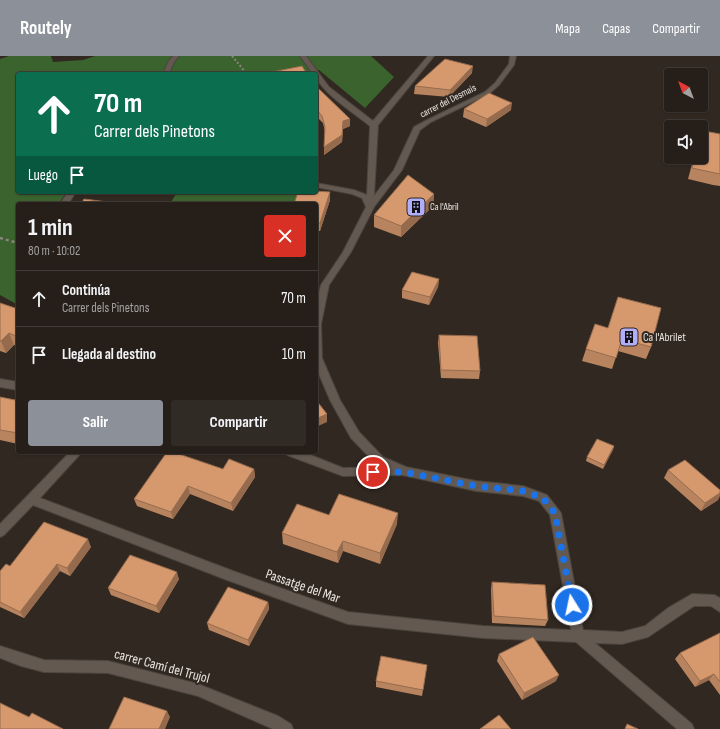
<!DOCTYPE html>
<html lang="es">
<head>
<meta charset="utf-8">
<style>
	body { margin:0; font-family:"Sofia Sans Condensed",sans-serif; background:#312b26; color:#f1f3f6; height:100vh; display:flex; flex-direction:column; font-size:15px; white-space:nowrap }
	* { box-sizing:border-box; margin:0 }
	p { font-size:13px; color:#a3a2a2 }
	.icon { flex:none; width:22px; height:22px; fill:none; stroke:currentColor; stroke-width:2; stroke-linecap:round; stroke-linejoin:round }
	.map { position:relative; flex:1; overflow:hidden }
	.drawer { position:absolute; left:16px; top:146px; width:302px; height:252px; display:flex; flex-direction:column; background:#251e19; border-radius:4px; box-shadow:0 1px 3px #0004,0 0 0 1px #423c38 }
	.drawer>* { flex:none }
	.top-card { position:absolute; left:16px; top:16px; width:302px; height:122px; border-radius:4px; box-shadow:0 1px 3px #0004,0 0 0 1px #423c38; background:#0b6e4f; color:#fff; overflow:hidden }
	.needle { width:26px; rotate:319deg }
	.controls { position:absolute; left:664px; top:12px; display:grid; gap:8px }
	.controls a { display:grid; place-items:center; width:44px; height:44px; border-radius:4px; background:#251e19; box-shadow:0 1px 3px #0004,0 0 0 1px #423c38; font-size:20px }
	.pin { position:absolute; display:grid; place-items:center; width:34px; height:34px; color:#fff; margin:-17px; border:2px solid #fff; border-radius:50%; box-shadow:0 1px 4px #0007 }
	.me { position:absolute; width:44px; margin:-22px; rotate:350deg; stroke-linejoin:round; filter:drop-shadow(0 0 3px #0008) }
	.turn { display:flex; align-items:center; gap:14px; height:84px; padding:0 12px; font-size:18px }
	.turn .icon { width:52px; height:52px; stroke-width:2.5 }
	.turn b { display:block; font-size:28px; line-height:34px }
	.then { display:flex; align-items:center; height:38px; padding:0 12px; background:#0003; gap:8px; font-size:15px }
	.round { display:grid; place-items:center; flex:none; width:42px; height:42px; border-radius:4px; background:#312b26 }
	.headline { display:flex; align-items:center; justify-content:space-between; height:68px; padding:0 12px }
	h1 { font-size:24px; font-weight:700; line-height:30px }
	.cta { display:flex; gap:8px; margin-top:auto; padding:8px 12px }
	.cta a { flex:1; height:46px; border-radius:4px; background:#8c9099; color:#fff; font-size:16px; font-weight:700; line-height:46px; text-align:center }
	.cta a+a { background:#312b26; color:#f1f3f6 }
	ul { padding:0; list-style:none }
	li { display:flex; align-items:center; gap:12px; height:56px; padding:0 12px; border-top:1px solid #423c38 }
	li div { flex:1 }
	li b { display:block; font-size:15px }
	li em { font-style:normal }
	header { display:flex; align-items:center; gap:24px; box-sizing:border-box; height:56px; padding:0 20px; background:#8c9099; color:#fff }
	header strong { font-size:19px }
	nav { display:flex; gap:22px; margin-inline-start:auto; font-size:14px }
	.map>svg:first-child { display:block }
</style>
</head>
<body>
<header>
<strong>Routely</strong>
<nav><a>Mapa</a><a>Capas</a><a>Compartir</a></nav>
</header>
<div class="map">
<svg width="720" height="673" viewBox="0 0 720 673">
	<rect width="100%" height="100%" fill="#312821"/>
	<g fill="#3a632e">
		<path d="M9,0h42l2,6 30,-2 12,-4h276l23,21 -29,31 -46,-38 -32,4h-269v118h49l-9,12h-40v101l-18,-10v-236z"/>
		<path d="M177,136h122l-4,12h-125z"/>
	</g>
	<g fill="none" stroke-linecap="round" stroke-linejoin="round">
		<g stroke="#4b443d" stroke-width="2">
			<g id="minor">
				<path d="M173,0h6l-5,6 -5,12h-6l5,-12z"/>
				<path d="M300,0h6l23,31 44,34 55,-65h6l-56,69 -4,71 20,-26 20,-43 13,-7 58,-28 10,-9 14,-19 1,-8h6l-2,9 -15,20 -10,9 -58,28 -11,8 -18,40 -28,37 -23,45 -22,33 -8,39 1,34 18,42 19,32 24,25 23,10 70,14 47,5 24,9 14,18 22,117 39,2 23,-6 23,-18 24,-14 22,1 6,3v14l-9,-6h-17l-46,31 -26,7 -27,-1 97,81 2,5h-17l-101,-87 -93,-4 -135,-14 -121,-44 -194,-75 -29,30 -4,2v-13l70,-72h12l-42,46 193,73 115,41 135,14 88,4 -21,-115 -11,-14 -16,-5 -47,-5 -74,-16 -59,1 -56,-21 -1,-3h17l40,16 41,-1 -9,-4 -24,-25 -21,-38 -14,-33v-63l5,-19 22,-33 23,-45 -4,-9 -10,-4 -36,-7v-4l38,7 13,5 3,-69c-12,-10 -54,-37 -54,-52h-3z"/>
				<path d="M68,136h8l-8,12h-8z"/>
				<path d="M0,323l18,3v8l-18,-3z"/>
				<path d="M0,590l44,14 64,1 90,23 80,32 13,8 2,5h-20l-75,-33 -90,-23 -64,-1 -23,-6 -21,-8z"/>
			</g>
		</g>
		<path stroke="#8c847e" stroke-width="2" stroke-dasharray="2 2" stroke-linecap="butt" d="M232,0l15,18"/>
		<path stroke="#8c847e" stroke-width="2.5" stroke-dasharray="3 3" stroke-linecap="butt" d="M0,182l18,5"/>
		<use href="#minor" fill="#635950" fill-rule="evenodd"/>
	</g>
	<g fill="#b8845f">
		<path d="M472,17l-23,24 -35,-3 1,-8z"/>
		<path d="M316,30l34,40 -7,3 -1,13 -18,13 1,-23 -2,-9 -7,-7z"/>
		<path d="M464,53l47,1 -25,17 -23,-10z"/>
		<path d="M704,75l16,3v52l-7,-1 -25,-6 6,-22h7v-17z"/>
		<path d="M434,138l-1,12 -32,31 -27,-10v-12z"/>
		<path d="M330,144l-10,31h-3l-1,-27z"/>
		<path d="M439,223l-1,8 -9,18 -27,-7v-8z"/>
		<path d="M0,247l18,6v37l-4,-1 -8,8 -6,-2z"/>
		<path d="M595,268l56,23 -5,12 -28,-8 -6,18 -30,-8 4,-12z"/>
		<path d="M439,279l41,36 -1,8 -38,-1 -3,-35z"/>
		<path d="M0,341l15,3 3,-2v46l-18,-4z"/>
		<path d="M614,390l-11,23 -17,-8 1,-4z"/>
		<path d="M223,413h31l1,8 -22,34 -43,-17 -17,25 -36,-13 -3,-7z"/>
		<path d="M668,414l50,30 -17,11 -37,-33z"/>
		<path d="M329,459l68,9 -17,40 -37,-13 -5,12 -55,-19 -1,-11z"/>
		<path d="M91,491l-21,29 -10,-5 -36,47 -24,-11v-36l10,-5z"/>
		<path d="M179,523l-20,34 -48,-18 -3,-7z"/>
		<path d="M492,526l56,38 -3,6 -53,-3 -1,-34z"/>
		<path d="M268,546l1,7 -20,37 -40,-16 -2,-7z"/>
		<path d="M720,577v62l-11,-15 -14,7 -20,-28 5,-6z"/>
		<path d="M499,598l57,27 -34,19 -25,-39z"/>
		<path d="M427,609l-5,31 -46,-9v-6z"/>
	</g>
	<g fill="#966b4d">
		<path d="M473,10l-1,7 -23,24 1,-7z"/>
		<path d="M512,47l-1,7 -25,17 1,-8z"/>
		<path d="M350,63v7l-7,3 -1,13 -18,13v-8l19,-26z"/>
		<path d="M330,136v8l-10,31v-8z"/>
		<path d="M434,138l-1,12 -32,31v-11z"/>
		<path d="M317,167v8l-1,3v-9z"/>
		<path d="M439,223l-1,8 -9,18 1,-8z"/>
		<path d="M9,277l5,12 -8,8 -5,-12z"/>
		<path d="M327,358v8l-11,5v-8z"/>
		<path d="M614,390l-1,4 -10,19 1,-4z"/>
		<path d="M254,413l1,8 -22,34 -2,-8z"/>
		<path d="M188,430l2,8 -17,25 -2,-7z"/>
		<path d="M720,437v3l-2,4 -17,11 4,-8z"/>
		<path d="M398,457l-1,11 -17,40v-11z"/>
		<path d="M88,483l3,8 -21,29 -3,-8z"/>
		<path d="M343,485v10l-5,12 -1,-11z"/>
		<path d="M57,508l3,7 -36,47 -4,-6z"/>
		<path d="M177,516l2,7 -20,34 -3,-7z"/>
		<path d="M268,546l1,7 -20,37 -1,-6z"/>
		<path d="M714,618l-5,6 -14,7 5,-6z"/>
		<path d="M559,619l-3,6 -34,19 2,-7z"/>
		<path d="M167,655l3,6 -5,12h-6z"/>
	</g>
	<g fill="#d6996e" stroke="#966b4d">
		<path d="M445,3l28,7 -23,24 -35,-4z"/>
		<path d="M302,10l5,8h-33l-2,-2z"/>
		<path d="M316,30l34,33 -7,2 -1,14 -18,12 1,-20 -3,-11 -6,-7z"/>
		<path d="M489,37l23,10 -25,16 -23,-10z"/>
		<path d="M704,75l16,3v40l-28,-6 3,-11h6v-11l1,-2z"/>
		<path d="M408,119l26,19 -33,32 -27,-11z"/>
		<path d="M316,135l14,1 -10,31h-3l-1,2v-21h-22l4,-12h18z"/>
		<path d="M84,143l32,4v1h-35z"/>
		<path d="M412,216l27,7 -9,18 -28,-7z"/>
		<path d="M618,241l43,11 -10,39 -29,-8 -6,19 -30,-9 9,-25 13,4z"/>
		<path d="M0,247l18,6v28l-9,-4 -8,8h-1z"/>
		<path d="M439,279l38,1 3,35 -39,-1z"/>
		<path d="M0,341l15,3 1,-2h2v35l-18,-3z"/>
		<path d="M316,344l11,14 -11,5z"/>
		<path d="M597,383l17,7 -10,19 -17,-8z"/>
		<path d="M167,396h6l50,17 6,-10 25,10 -23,34 -43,-17 -17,26 -37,-13z"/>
		<path d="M685,404l35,30v3l-15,10 -37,-33z"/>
		<path d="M339,438l59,19 -18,40 -37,-12 -6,11 -55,-19 15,-29 32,11z"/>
		<path d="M44,466l44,17 -21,29 -10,-4 -37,48 -20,-10v-31l6,-7 4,2z"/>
		<path d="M130,499l47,17 -21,34 -48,-18z"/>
		<path d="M492,526l53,3 3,35 -54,-4z"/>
		<path d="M228,531l40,15 -20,38 -41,-17z"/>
		<path d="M720,577v49l-6,-8 -14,7 -20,-28z"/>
		<path d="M533,581l26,38 -35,18 -25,-39z"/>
		<path d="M381,600l46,9 -4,25 -47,-9z"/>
		<path d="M124,641l43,14 -8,18h-50z"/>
		<path d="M0,647l29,14 3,-4 31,16h-63z"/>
		<path d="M499,659l12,14h-31z"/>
		<path d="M627,668l11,5h-13z"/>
	</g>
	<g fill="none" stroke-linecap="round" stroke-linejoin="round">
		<path stroke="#1a73e8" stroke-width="7" stroke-dasharray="0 12.6" d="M373,416h31l72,14 47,5 20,7 12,15 17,92"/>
	</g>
	<defs>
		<g id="building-square" transform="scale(1)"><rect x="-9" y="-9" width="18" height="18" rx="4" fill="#b2adf9" stroke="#312821"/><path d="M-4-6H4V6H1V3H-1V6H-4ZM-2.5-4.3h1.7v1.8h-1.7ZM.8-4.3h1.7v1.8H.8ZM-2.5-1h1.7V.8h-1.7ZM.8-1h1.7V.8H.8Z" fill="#111"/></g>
	</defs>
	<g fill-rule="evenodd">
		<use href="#building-square" x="416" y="151"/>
		<use href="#building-square" x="629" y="281"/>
	</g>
	<g text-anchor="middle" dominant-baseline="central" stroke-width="4" stroke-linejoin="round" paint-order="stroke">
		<g font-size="10" fill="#eae4df" stroke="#312821">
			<text transform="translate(448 45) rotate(-27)">carrer del Desmais</text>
		</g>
		<g font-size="10" fill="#eae4df" stroke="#312821" text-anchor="start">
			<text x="430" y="151">Ca l'Abril</text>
		</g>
		<g font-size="12" fill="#eae4df" stroke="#312821" text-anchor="start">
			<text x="643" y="281">Ca l'Abrilet</text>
		</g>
		<g font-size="14" fill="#eae4df" stroke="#312821">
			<text transform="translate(303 530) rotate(19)">Passatge del Mar</text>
			<text transform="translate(162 610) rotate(15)">carrer Camí del Trujol</text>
		</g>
	</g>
</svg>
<div class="controls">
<a><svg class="needle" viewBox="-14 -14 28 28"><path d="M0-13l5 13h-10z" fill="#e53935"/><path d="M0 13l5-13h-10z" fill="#a3a2a2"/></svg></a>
<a><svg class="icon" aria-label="sound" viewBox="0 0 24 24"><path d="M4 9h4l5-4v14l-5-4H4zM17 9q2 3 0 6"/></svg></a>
</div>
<div class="pin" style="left:373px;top:416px;background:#d93025"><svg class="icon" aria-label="arrive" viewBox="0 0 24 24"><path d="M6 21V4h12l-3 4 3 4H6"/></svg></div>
<svg class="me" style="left:572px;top:549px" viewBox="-20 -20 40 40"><circle r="17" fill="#1a73e8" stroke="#fff" stroke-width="3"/><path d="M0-11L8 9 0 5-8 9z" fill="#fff"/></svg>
<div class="top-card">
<div class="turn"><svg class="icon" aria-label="ahead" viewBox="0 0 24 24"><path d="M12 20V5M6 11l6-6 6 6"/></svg><div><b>70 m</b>Carrer dels Pinetons</div></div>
<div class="then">Luego<svg class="icon" aria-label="arrive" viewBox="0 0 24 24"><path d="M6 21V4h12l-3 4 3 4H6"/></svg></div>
</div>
<section class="drawer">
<div class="headline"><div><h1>1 min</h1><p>80 m · 10:02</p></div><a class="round" style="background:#d93025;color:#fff"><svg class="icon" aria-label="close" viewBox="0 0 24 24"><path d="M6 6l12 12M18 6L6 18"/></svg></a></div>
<ul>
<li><svg class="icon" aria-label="ahead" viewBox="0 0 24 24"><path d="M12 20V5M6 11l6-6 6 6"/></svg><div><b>Continúa</b><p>Carrer dels Pinetons</p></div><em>70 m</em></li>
<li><svg class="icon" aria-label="arrive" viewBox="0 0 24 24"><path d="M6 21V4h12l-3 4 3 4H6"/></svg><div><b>Llegada al destino</b></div><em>10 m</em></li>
</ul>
<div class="cta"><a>Salir</a><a>Compartir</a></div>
</section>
</div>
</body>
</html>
